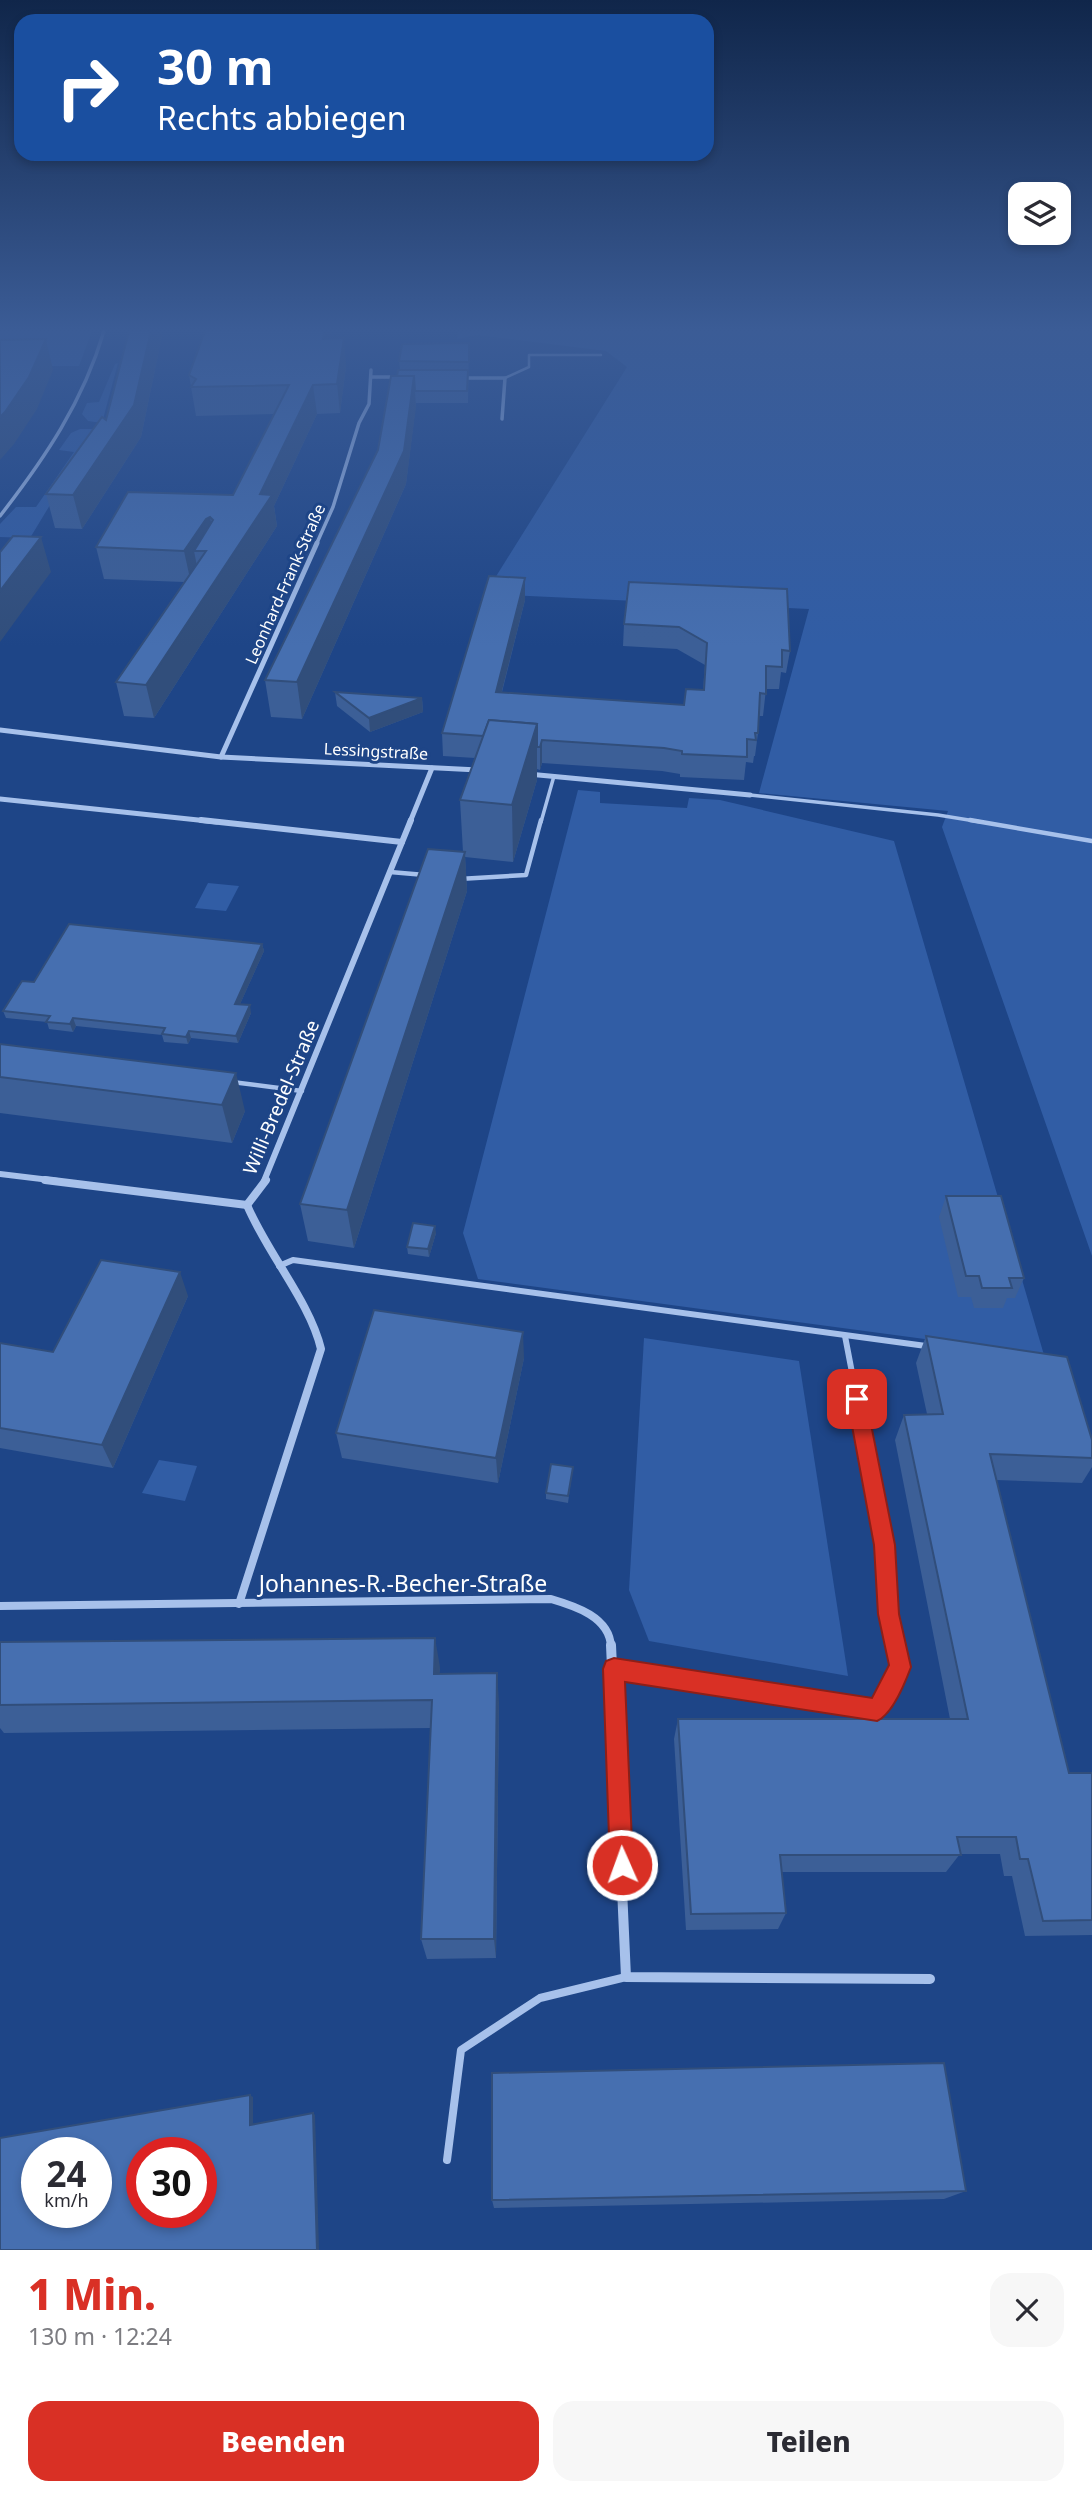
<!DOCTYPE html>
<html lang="de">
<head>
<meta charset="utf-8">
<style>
	body { margin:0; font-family:"Noto Sans",sans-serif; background:#f7f7f7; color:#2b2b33; height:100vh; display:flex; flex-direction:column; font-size:26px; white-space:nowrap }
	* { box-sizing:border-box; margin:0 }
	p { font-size:23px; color:#7c7c81 }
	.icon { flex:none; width:38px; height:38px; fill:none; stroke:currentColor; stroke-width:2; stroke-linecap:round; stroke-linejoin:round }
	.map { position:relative; height:2250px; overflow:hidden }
	.sheet { display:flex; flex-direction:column; background:#fff; flex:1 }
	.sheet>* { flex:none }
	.top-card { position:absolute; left:14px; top:14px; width:700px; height:147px; border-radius:21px; box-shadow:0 4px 10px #0003; background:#1a4fa0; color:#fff; overflow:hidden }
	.controls { position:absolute; left:1008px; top:182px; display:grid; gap:14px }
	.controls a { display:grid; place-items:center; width:63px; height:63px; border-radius:14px; background:#fff; box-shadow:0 4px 10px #0003; font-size:35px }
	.speed { position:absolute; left:21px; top:2137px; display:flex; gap:14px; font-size:35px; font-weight:700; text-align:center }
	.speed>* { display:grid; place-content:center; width:91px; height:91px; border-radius:50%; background:#fff; box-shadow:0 4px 10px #0003; line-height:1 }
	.speed small { font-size:18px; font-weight:400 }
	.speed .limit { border:10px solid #d22; background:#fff; color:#111 }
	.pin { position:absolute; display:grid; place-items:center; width:60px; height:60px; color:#fff; margin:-30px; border-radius:14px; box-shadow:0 4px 10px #0006 }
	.me { position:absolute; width:77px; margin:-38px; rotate:358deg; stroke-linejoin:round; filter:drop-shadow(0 0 5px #0008) }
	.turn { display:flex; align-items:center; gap:24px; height:147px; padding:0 28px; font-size:32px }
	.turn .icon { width:91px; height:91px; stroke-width:2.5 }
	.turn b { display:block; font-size:49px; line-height:60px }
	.round { display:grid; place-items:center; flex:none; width:74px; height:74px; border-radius:21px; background:#f7f7f7 }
	.head { display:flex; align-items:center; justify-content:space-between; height:119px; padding:0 28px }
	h1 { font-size:42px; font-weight:800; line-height:52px; color:#d93025 }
	.primary-button { display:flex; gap:14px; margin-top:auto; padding:14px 28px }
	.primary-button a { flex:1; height:80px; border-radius:21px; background:#d93025; color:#fff; font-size:28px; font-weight:800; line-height:80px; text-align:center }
	.primary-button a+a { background:#f7f7f7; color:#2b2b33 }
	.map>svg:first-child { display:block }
</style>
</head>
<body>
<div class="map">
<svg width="1092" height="2250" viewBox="0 0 1092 2250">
	<rect width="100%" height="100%" fill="#1e4587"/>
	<g fill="#315da5">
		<path d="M0,331h92l-13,35h-79z"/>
		<path d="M458,331h634v925l-150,-429 6,-16 -189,-18 50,-184 -324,-15 142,-227 -21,-16 -129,-16 -20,4z"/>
		<path d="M118,363l-16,60 -14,-2 -6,-7 5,-11 12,-1 16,-38z"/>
		<path d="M80,429h16l-66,109 -30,-1v-13l16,-17h20l38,-55 -15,-2 12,-17z"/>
		<path d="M578,790l22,2v11l87,5 2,-10 31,2 174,41 150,514 -566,-76 -15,-46z"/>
		<path d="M208,883l31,3 -13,25 -31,-3z"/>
		<path d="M644,1338l155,23 49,315 -199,-35 -20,-51z"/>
		<path d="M159,1460l38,6 -12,35 -43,-8z"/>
	</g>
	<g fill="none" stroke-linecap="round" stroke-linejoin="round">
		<path stroke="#a7c1eb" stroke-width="2.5" d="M505,378l24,-11v-12h72"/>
		<g stroke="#a7c1eb" stroke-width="3.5">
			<path d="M750,795l188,20 43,7"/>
			<path d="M541,822l13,-46"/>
		</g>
		<g stroke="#a7c1eb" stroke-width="4.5">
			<path d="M970,820l122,21"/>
			<path d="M390,872l35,3"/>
			<path d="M459,879l67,-4 15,-55"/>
			<path d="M232,1082l70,9"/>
		</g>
		<g stroke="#a7c1eb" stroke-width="6">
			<path d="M279,1266l14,-6 633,86"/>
			<path d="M845,1336l40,209 3,69 8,33"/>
		</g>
		<g stroke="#a7c1eb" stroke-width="8">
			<path d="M614,1669l263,41 24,-43 -5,-22"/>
			<path d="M447,2160l14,-110 79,-52 86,-21"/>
		</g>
		<g stroke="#a7c1eb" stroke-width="3.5">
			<path d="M371,377h27"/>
			<path d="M459,378h46l-3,41"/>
			<path d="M0,516c45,-58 83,-114 104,-185"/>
			<path d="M316,545l17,-38 26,-84 10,-19 2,-34"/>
		</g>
		<g stroke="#a7c1eb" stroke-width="5">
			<path d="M0,730l221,27 257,13"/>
			<path d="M221,757l96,-214"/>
			<path d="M528,774l222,21"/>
			<path d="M0,799l217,23"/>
			<path d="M410,822l22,-54"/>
		</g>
		<g stroke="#a7c1eb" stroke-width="6">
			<path d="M201,820l201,22"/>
			<path d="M0,1174l58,7"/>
			<path d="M264,1181l147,-361"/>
		</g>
		<g stroke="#a7c1eb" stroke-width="8">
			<path d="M45,1180l202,25"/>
			<path d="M247,1205l19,-25"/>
			<path d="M239,1604l82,-255c-11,-47 -54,-96 -74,-144"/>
			<path d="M0,1606l551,-7c24,7 59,18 60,48"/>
		</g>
		<path stroke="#a7c1eb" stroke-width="10" d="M611,1645l15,332 304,2"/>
	</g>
	<g fill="#3c5f97">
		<path d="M129,331h32l1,5 -21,101 -59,92 -27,-1 -9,-34 60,-74z"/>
		<path d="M205,331h126l-1,8 16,27 -6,47 -23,1 -43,92 3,20 -123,192 -30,-2 -8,-34 68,-100 -80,-3 -8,-32 137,-52 41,-81 -78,2 -7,-41z"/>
		<path d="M469,343l-1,60h-52l-10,81 -104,235 -31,-2 -6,-37 113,-230 19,-74 3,-6 -1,-9z"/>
		<path d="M525,578v22l-23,92 182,13 19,-15 2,-25 -28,-16 -54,-3 1,-22 5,-42 161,69 -4,22 -5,-1 -2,17h-13l-3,27h-4l-1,17 -3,23h-1l-1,7 -7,-1 -2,18 -64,-3v-3l-18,-3 -120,-8 -2,7 -3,-1v11l-24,82 -48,-5 2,34 -113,357 -46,-7 -8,-37 163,-352 -3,-52 15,-42 -32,-2 -1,-23z"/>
		<path d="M335,692l87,6 1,14 -53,20 -33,-26z"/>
		<path d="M262,944l2,7 -24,53 11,9 -13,30 -47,-5 -3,6 -24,-2 -2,-7 -86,-9 -3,6 -24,-3 -2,-7 -41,-4 -3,-7 31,-29z"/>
		<path d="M0,1044l245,67 -13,32 -232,-30z"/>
		<path d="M946,1196l78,82 -9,20h-8l-4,10h-29l-3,-11h-13l-19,-80z"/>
		<path d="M436,1233l-7,24 -21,-3 -1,-7z"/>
		<path d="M188,1296l-75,172 -113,-20v-105l53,9z"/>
		<path d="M926,1336l166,104v27l-10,16 -86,-3 73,293h23v162l-67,1 -13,-60h-8l-4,-22h-40l-14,18h-164l4,41 -8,16 -92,1 -12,-191 4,-20h272l-55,-279 9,-25 23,-1 -11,-51z"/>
		<path d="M524,1358l-26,125 -156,-25 -6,-25z"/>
		<path d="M572,1473l-4,30 -22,-4v-6z"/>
		<path d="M0,1642l440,25 -1,7 60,28 -3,256 -69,1 -6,-20 10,-211 -427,5 -4,-5z"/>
		<path d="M966,2191l-22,8 -450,9 -2,-8z"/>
	</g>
	<g fill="#314e7b">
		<path d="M151,331h10l1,5 -21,101 -59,92 -9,-34z"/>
		<path d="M324,331h7l-5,35 -3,-27z"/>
		<path d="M344,338l2,28 -6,47 -3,-29z"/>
		<path d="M46,339l7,31 -16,39 -23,35 -14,16v-43z"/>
		<path d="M414,376l2,31 -10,77 -104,235 -5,-37z"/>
		<path d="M313,385l4,29 -43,92 3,20 -123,192 -8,-33z"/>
		<path d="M210,517l6,32 -22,2 4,20 -7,12 -7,-32 22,-32z"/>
		<path d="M41,537l10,35 -51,70v-51z"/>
		<path d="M525,578v22l-29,114v-22z"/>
		<path d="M422,698l1,14 -53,20 -1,-14z"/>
		<path d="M537,724v56l-24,82 -1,-57z"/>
		<path d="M542,740v23l-2,7v-23z"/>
		<path d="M465,852l2,39 -113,357 -7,-38z"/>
		<path d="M262,944l2,7 -27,60 -2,-7z"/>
		<path d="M250,1005l1,8 -13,30 -2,-7z"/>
		<path d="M73,1018l3,8 -3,6 -3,-8z"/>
		<path d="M189,1031l2,7 -3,6 -2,-7z"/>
		<path d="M236,1073l9,38 -13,32 -10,-38z"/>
		<path d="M435,1226l1,7 -7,24 -1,-8z"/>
		<path d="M180,1272l8,24 -75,172 -11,-23z"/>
		<path d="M523,1332l1,26 -26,125 -2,-25z"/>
		<path d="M435,1638l5,29 -2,35 -4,-28z"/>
		<path d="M497,1673l2,29 -3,256 -2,-19z"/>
		<path d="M250,2095l3,2v30l-3,-2z"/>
		<path d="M313,2113l2,2 4,135h-2z"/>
	</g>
	<g fill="#466fb0" stroke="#314e7b" stroke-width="2" fill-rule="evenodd">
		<path d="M129,331h22l-17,74 -61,90 -27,-1 56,-77 4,3z"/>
		<path d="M205,331h119l-1,8 21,-1 -7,46 -24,1 -53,109 12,1 -126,190 -30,-3 90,-131h-12l19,-31 -3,-3 -4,2 -22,32 -88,-4 32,-55 105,3 56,-110 -98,2 5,-8 -7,-4z"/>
		<path d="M46,339l-17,38 -24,35 -5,5v-77z"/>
		<path d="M469,343v19l-70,-1 3,-17z"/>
		<path d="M398,370h70l-1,21h-52l-1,-15h-17z"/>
		<path d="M391,376h23l-10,75 -107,231 -32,-2 113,-230z"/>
		<path d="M13,536l28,1 -41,54v-39z"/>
		<path d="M489,576l36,2 -29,114 188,13 2,-16 18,1 3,-47 -28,-16 -55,-3 5,-42 158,7 3,62 -8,-1v17l-16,-1v28l-6,-1 -2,40h-3l1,7 -9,-1v18l-65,-3v-3l-18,-3 -122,-8 -2,7h-3v-23l-48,-4 -6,16 -41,-3z"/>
		<path d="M335,692l87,6 -53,20z"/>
		<path d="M489,720l48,4 -25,81 -52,-5z"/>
		<path d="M428,849l37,3 -118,358 -47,-6z"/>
		<path d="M69,924l193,20 -27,60 15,1 -14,31 -47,-5 -3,6 -24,-3 3,-6 -92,-10 -3,6 -24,-2 4,-6 -47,-5 19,-30 12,1z"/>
		<path d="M0,1044l236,29 -14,32 -222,-28z"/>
		<path d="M946,1196h55l23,82h-15l3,10h-30l-3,-12h-13z"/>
		<path d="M413,1223l22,3 -7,23 -21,-2z"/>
		<path d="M101,1260l79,12 -78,173 -102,-17v-85l53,9z"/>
		<path d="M374,1310l149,22 -27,126 -160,-25z"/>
		<path d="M926,1336l141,21 25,83v18l-102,-4 79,319h23v147l-49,1 -15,-62h-8l-4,-22h-59l4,18h-181l6,58 -95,1 -13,-195h290l-64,-304 39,-1z"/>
		<path d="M551,1464l22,3 -5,29 -22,-3z"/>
		<path d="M435,1638l-1,36 63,-1 -3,266h-73l11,-239 -432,5v-63z"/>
		<path d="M944,2063l22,128 -474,9v-127z"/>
		<path d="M250,2095v30l63,-12 4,137h-317v-112zM37,2152h59v60h-59zM142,2152h59v60h-59z"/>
	</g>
	<linearGradient id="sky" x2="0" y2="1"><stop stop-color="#10264a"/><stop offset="0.51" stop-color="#3b5c96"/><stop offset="1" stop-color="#3b5c96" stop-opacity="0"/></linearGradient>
	<rect width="1092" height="646" fill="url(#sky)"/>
	<path fill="#d93025" stroke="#8d1f18" stroke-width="2" d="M857,1391l6,3 3,5 29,146 4,69 12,53c-6,16 -18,47 -34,54l-252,-39 8,183 -3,8 -8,4 -9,-4 -3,-8 -7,-196 3,-8 8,-3 258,40 17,-33 -11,-51 -4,-69 -27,-146 3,-5z"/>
	<g text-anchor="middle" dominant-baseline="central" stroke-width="6" stroke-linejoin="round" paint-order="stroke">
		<g font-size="16" fill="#fff" stroke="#1e4587">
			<text transform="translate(285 584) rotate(-66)">Leonhard-Frank-Straße</text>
			<text transform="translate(376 751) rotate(3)">Lessingstraße</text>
		</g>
		<g font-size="19" fill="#fff" stroke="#1e4587">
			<text transform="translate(281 1097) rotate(-67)">Willi-Bredel-Straße</text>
		</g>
		<g font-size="23" fill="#fff" stroke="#1e4587">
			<text x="403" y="1583">Johannes-R.-Becher-Straße</text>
		</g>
	</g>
</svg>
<div class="controls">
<a><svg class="icon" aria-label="layers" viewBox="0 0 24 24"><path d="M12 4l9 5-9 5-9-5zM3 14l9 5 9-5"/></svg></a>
</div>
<div class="speed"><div>24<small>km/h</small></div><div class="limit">30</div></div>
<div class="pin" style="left:857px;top:1399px;background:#d93025"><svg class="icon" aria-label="arrive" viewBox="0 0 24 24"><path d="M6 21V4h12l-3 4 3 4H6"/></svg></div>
<svg class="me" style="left:622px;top:1865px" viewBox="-20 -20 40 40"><circle r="17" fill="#d93025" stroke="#fff" stroke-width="3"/><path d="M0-11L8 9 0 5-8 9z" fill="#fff"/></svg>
<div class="top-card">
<div class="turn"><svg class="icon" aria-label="right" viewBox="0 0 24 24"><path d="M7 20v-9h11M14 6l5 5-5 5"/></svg><div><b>30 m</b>Rechts abbiegen</div></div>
</div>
</div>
<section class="sheet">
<div class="head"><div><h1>1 Min.</h1><p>130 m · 12:24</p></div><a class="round"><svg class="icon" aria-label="close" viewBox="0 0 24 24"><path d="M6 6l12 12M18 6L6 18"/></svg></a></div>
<div class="primary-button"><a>Beenden</a><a>Teilen</a></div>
</section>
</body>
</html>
